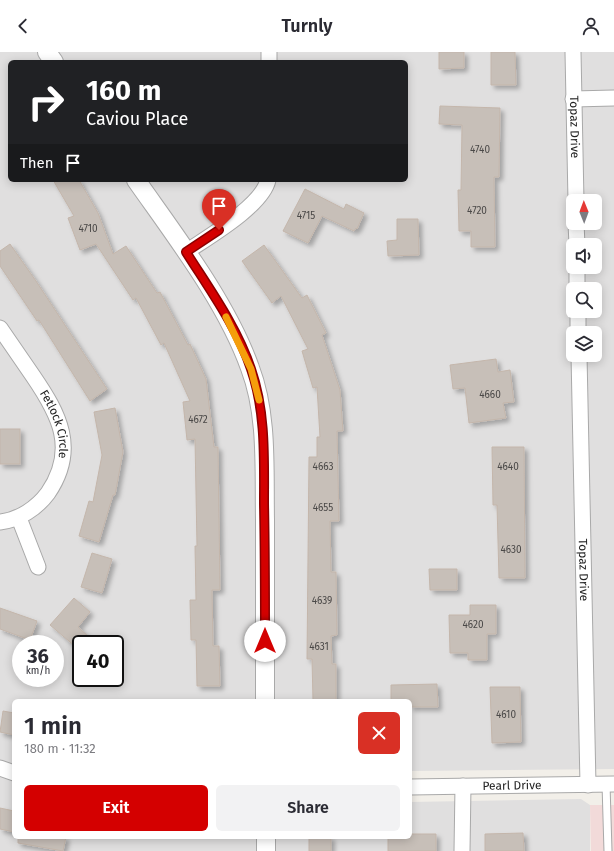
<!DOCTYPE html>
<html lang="en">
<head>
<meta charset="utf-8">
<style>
	body { margin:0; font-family:"Fira Sans",sans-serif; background:#f2f2f3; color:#2b2b33; height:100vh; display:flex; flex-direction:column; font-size:15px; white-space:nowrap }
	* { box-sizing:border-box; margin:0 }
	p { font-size:13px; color:#7c7c81 }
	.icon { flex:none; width:22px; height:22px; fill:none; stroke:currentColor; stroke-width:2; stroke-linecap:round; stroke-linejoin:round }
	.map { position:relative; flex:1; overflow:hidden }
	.details { position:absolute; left:12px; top:647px; width:400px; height:140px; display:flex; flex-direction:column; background:#fff; border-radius:6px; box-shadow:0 2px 10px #0003 }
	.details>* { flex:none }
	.banner { position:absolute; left:8px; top:8px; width:400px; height:122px; border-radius:6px; box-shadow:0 2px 10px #0003; background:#202124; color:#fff; overflow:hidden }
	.needle { width:26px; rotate:359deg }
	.tools { position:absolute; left:566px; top:142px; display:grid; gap:8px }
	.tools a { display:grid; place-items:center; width:36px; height:36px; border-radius:6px; background:#fff; box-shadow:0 2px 10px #0003; font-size:20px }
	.speed { position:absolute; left:12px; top:583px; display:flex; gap:8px; font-size:20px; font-weight:700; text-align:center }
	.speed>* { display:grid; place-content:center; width:52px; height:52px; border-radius:50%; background:#fff; box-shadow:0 2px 10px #0003; line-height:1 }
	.speed small { font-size:10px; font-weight:400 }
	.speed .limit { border:2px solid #111; border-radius:6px; background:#fff; color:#111 }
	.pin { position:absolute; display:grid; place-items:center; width:34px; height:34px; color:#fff; margin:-41px -17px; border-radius:50% 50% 50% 0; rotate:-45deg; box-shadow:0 0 4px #0007 }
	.pin .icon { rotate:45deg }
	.me { position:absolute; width:44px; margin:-22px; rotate:0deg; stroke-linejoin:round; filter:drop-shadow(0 0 3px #0008) }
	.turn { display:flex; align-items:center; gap:14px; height:84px; padding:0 12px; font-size:18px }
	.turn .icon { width:52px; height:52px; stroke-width:2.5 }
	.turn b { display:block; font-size:28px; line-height:34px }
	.then { display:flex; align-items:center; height:38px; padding:0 12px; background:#0003; gap:8px; font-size:15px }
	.round { display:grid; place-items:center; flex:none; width:42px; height:42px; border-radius:6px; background:#f2f2f3 }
	.summary { display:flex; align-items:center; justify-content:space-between; height:68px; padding:0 12px }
	h1 { font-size:24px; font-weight:600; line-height:30px }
	.primary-button { display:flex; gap:8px; margin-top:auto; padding:8px 12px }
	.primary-button a { flex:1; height:46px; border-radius:6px; background:#d40000; color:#fff; font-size:16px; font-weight:600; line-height:46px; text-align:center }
	.primary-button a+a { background:#f2f2f3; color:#2b2b33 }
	header { display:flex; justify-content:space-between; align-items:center; height:52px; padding:0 12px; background:#fff; font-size:18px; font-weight:600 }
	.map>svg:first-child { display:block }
</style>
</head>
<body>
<header><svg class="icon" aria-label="back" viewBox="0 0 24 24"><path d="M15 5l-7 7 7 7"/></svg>Turnly<svg class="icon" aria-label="person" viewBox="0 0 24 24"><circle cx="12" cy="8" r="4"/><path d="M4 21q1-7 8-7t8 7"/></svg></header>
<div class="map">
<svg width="614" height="799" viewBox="0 0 614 799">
	<defs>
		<filter id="shadow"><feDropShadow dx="3.5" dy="3.5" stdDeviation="2" flood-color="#0004"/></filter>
	</defs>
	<rect width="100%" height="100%" fill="#f2efe9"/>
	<path fill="#e0dfdf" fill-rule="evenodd" d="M0,0h614v717l-204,2v-70h-396v136h396v-35l171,-3 9,6v46h-590zM10,10h396v118h-396zM573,149h22v22h-22zM573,193h22v22h-22zM573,237h22v22h-22zM573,281h22v22h-22zM21,592h34v34h-34zM81,592h34v34h-34z"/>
	<path fill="#f2dad9" d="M590,753h24v46h-23z"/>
	<g fill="#c7bfb8" stroke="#c4b6ab" filter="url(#shadow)">
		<path d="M439,0h25v16l-25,1z"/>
		<path d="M491,0h24l1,33h-25z"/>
		<path d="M440,54l60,2 -1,69h-5l1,70h-24v-16h-12l-1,-41h3l1,-65 -23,-1z"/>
		<path d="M53,128h26l19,33 15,41 13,-8 31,47 3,-1 28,53 2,-1 16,35 8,68h4l2,143h-8l1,56h6l1,40h-23l-1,-46h-5l-1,-40h6l-1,-54h2l-2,-107 -8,1 -4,-38 7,-1 -26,-58 -3,2 -25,-47 -3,2 -37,-56 -16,6 -12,-32 6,-2z"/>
		<path d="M305,137l39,20 2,-5 18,9 -7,16 -1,-1 -2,3 -32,-15 -14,27 -25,-12z"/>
		<path d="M397,167h21l1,36 -31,1 -1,-15 10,-1z"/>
		<path d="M10,192l26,37 71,108 -17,12 -51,-81 -2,1 -37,-55v-15z"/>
		<path d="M264,193l38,53 5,-3 19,38 -4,2 18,55 3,41h-6l2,90h-9l1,51h5l1,63 -6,1 1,28h4v37h-23l-1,-42h-5l2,-202h8v-20h3l-3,-50 -4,1 -11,-37 6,-2 -27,-53 -9,7 -30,-42z"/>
		<path d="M496,307l2,13 12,-2 4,32 -11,1 3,15 -37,5 -4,-35 -12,1 -3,-24z"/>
		<path d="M115,356l8,44 -8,43h-2l-14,47 -20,-6 10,-35 4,1 9,-47 -8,-43z"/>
		<rect x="0" y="377" width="20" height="35"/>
		<path d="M492,395h32l1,131h-26l-2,-73h-4z"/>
		<path d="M92,501l20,6 -10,34 -21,-6z"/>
		<path d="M429,517h28v21h-27z"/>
		<path d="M74,546l16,14 -12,15 10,9 -11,12 -27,-23z"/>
		<path d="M470,553h26v29h-9v26h-19v-7h-18l-1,-38h21z"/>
		<path d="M0,556l37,13 -7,19 -30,-11z"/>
		<path d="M437,632l1,23h-28v-6h-19v-16z"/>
		<path d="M490,635h30l1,55 -29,1z"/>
		<path d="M3,659l11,2v22l-14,-3z"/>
		<path d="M0,756l14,3v21l-14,-3z"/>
		<path d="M523,781l1,18h-39v-17z"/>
		<path d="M410,782h26v17h-48v-14h22z"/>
		<path d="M18,785h48l-3,14 -45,-8z"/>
		<rect x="309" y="785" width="22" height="14"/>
	</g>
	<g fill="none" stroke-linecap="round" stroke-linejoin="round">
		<g stroke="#a9a9a9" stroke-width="9">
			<path id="service" d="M606,732l2,67"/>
		</g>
		<g stroke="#a9a9a9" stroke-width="17">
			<g id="minor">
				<path d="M269,0v10"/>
				<path id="s1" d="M573,0l3,149"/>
				<path d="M573,47l41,-1"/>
				<path d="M576,171l1,22"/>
				<path d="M186,200c22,-15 76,-46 82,-72"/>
				<path d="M577,215v22"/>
				<path d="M578,259v22"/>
				<path id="s2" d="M0,276c11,16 22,32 33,48 26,38 45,73 15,117 -11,15 -29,27 -48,29"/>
				<path id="s3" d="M579,303l9,430"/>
				<path d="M19,466l19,49"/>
				<path d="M0,716l14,5"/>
				<path id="s4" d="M410,735l204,-3"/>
				<path d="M462,799l1,-65"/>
			</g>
		</g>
		<g stroke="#a9a9a9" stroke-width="20">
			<g id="tertiary">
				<path d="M47,0l7,10"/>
				<path d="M136,128c40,57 91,123 114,188 18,47 14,102 15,152 0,60 0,121 0,181"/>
				<path d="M266,799v-14"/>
			</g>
		</g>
		<use href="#service" stroke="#fff" stroke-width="7"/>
		<use href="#minor" stroke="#fff" stroke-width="15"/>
		<use href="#tertiary" stroke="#fff" stroke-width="18"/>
	</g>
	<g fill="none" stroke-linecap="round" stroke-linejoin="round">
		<g stroke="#8a0000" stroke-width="10">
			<path id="route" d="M219,178l-33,22c24,38 51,75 65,117 15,43 13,90 13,135 1,46 1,91 1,137"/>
		</g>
		<use href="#route" stroke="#d40000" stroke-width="7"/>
		<path stroke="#f59e0b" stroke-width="7" d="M226,265l25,52 8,31"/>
	</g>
	<g text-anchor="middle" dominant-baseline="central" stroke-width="3.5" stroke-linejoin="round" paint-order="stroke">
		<g font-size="10" fill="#4b4948">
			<text x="480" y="98">4740</text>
			<text x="477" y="159">4720</text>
			<text x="306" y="164">4715</text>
			<text x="88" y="177">4710</text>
			<text x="490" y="343">4660</text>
			<text x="198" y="368">4672</text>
			<text x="323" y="415">4663</text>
			<text x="508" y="415">4640</text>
			<text x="323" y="456">4655</text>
			<text x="511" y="498">4630</text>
			<text x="322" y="549">4639</text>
			<text x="473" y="573">4620</text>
			<text x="319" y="595">4631</text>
			<text x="506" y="663">4610</text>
		</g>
		<g font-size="12" fill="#222" stroke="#fff">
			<text stroke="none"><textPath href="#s1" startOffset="75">Topaz Drive</textPath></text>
			<text stroke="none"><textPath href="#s2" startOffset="112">Fetlock Circle</textPath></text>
			<text stroke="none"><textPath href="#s3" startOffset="215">Topaz Drive</textPath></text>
			<text stroke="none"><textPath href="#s4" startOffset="102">Pearl Drive</textPath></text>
		</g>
	</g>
</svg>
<div class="tools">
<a><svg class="needle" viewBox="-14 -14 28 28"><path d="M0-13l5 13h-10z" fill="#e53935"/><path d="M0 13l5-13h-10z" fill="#7c7c81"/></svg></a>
<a><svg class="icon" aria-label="sound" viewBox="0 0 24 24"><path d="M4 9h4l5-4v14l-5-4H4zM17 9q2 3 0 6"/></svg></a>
<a><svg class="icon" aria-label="search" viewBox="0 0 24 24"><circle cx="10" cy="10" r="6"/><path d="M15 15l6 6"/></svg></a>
<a><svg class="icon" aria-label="layers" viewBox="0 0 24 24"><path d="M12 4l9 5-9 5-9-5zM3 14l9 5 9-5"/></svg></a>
</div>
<div class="speed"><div>36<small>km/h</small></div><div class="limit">40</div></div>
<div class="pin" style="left:219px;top:178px;background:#d93025"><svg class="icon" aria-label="arrive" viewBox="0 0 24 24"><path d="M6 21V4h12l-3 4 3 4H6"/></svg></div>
<svg class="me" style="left:265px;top:589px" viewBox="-20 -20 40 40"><circle r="19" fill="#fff"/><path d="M0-13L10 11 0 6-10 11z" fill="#d40000"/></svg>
<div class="banner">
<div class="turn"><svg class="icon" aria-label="right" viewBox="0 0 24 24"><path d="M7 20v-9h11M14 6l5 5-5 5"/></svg><div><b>160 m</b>Caviou Place</div></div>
<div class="then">Then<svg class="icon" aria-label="arrive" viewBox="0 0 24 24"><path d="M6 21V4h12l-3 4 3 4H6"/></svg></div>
</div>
<section class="details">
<div class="summary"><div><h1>1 min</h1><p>180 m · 11:32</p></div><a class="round" style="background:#d93025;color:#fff"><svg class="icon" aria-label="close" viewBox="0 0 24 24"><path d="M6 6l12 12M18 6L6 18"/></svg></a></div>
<div class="primary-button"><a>Exit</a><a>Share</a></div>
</section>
</div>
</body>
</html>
